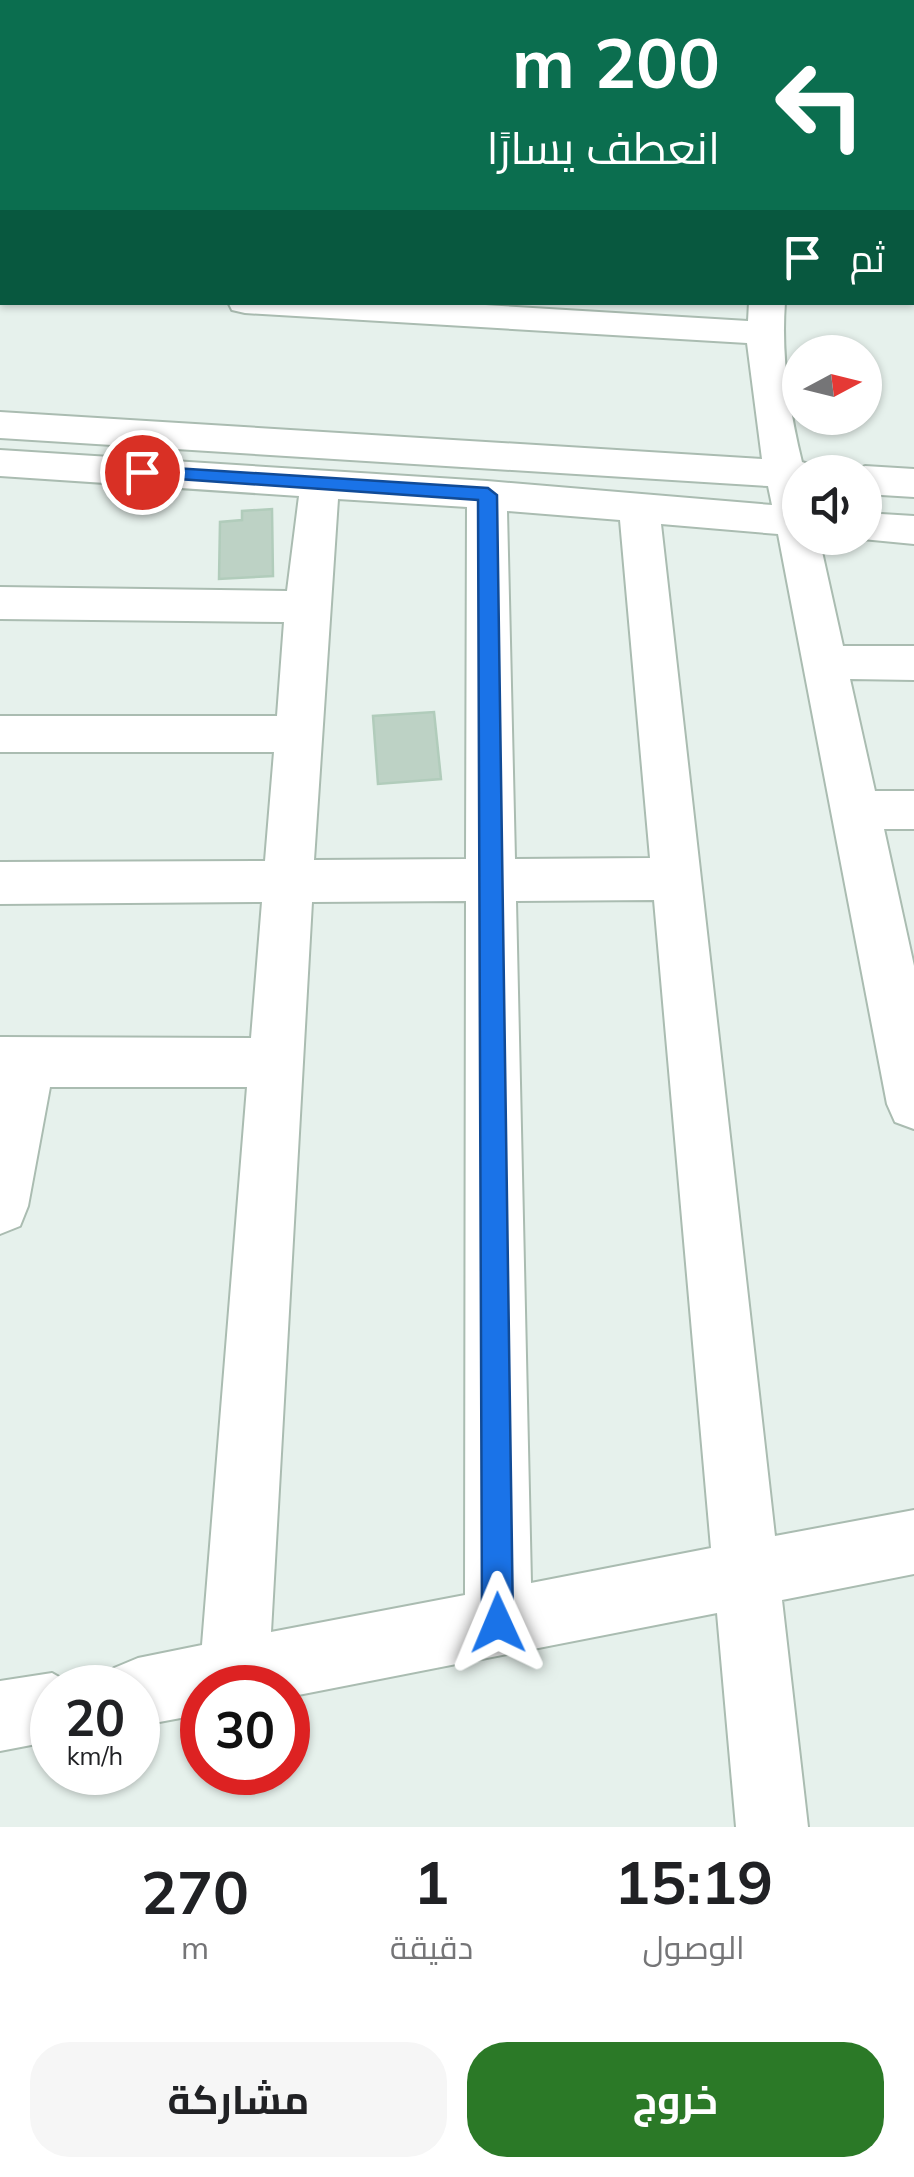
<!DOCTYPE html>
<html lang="ar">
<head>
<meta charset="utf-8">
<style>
	body { margin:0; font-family:Mulish,Cairo,sans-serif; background:#f6f6f6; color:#202124; direction:rtl; height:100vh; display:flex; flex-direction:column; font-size:38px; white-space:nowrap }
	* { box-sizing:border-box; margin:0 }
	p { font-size:32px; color:#757577 }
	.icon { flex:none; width:55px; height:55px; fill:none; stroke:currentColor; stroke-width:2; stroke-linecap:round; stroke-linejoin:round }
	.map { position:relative; height:1827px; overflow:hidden; direction:ltr }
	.sheet { display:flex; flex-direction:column; background:#fff; flex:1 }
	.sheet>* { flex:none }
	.top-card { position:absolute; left:0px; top:0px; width:915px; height:305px; box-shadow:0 2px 8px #0004; direction:rtl; background:#0b6e4f; color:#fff; overflow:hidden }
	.needle { width:65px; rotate:83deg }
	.fabs { position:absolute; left:782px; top:335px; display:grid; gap:20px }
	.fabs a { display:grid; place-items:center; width:100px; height:100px; border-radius:50%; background:#fff; box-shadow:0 2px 8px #0004; font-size:50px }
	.speed { position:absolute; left:30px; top:1665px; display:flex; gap:20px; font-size:50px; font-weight:700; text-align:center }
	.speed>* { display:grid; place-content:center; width:130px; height:130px; border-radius:50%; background:#fff; box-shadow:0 2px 8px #0004; line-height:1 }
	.speed small { font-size:25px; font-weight:400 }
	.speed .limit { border:15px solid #d22; background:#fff; color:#111 }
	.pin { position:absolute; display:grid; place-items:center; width:85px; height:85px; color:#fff; margin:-42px; border:5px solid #fff; border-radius:50%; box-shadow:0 2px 10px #0007 }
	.me { position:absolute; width:110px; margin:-55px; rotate:359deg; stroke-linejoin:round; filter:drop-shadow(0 0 8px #0008) }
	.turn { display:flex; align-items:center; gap:35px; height:210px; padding:0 30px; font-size:45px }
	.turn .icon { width:130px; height:130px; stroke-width:2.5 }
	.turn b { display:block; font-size:70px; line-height:85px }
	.then { display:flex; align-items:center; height:95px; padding:0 30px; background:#0003; gap:20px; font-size:38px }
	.eta { display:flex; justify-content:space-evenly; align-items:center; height:170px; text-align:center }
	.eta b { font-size:60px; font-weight:700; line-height:70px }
	.primary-button { display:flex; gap:20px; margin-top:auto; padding:20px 30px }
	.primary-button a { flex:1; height:115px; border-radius:40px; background:#2b7927; color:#fff; font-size:40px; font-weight:700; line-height:115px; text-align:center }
	.primary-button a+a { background:#f6f6f6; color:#202124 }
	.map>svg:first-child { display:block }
</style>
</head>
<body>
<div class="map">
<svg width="914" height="1827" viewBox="0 0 914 1827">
	<rect width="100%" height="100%" fill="#e6f1ec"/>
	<g fill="#bdd2c5" stroke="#b1ccbb" stroke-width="2.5">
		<path d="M272,509l1,67 -54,3 1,-57 22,-2v-9z"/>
		<path d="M434,712l7,67 -63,5 -5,-68z"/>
	</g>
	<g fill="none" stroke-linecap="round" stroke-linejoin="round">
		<g stroke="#aabcb1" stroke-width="4">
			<g id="minor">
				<path d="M765,0h29l1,2h-28z"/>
				<rect x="912" y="56" width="2" height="18"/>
				<path d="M0,275l2,1v21h-2z"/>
				<path d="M228,302h208l312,19 1,-19h36c-4,55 4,107 17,160l12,4 4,6h-18v66h19l24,108h71v34l-64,-1 25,112h39v38h-30l30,137v163l-19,-7 -8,-18 -109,-570 -117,-10 114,1012 139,-26v64l-132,26 26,227h-72l-19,-214 -429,84v-9h-86v26l-64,12v-38h-32l8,-20 24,-10 64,-13 45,-558h-197l-22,119 -8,20 -20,8v-197l251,1 11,-136 -262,2v-42l265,-1 9,-109h-274v-36h277l7,-94 -284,-3v-32l287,4 12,-95 -299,-20v-26l487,31 285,24 -4,-19 -768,-48v-26l762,47 -15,-116 -502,-30 -13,-3zM338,499l129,8 -1,352 -152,1zM507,511l113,9 30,338 -135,1zM654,900l57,648 -180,35 -15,-682zM466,901l-1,694 -194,37 41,-730z"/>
				<path d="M865,466l49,3v28l-49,-3v-22h-15z"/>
				<path d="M865,513l49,3v28l-62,-6h13z"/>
				<path d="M52,1673l26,15h-26v53l-52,10v-70z"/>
			</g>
		</g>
		<use href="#minor" fill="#fff" fill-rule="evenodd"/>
	</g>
	<path fill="#1a73e8" stroke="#114b97" stroke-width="2.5" d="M142,466l346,22 9,7 16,1128 -5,11 -10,4 -11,-4 -5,-11 -4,-1123 -342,-24v-9z"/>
</svg>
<div class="fabs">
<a><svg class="needle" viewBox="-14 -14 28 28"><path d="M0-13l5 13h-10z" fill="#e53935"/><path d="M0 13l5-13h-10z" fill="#757577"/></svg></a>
<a><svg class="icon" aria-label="sound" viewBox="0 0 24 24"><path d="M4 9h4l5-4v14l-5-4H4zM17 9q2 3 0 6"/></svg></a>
</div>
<div class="speed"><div>20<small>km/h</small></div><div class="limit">30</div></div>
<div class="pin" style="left:142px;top:472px;background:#d93025"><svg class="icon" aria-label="arrive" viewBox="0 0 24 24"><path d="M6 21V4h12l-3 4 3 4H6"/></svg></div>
<svg class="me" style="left:498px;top:1623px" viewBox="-20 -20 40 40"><path d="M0-17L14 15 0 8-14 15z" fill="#1a73e8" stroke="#fff" stroke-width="4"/></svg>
<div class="top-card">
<div class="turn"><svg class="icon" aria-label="left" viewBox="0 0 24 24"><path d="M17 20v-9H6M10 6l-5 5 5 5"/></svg><div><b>200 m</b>انعطف يسارًا</div></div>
<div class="then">ثم<svg class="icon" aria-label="arrive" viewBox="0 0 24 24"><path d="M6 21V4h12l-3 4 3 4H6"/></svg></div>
</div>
</div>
<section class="sheet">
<div class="eta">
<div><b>15:19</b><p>الوصول</p></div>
<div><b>1</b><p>دقيقة</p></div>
<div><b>270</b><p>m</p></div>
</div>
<div class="primary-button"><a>خروج</a><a>مشاركة</a></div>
</section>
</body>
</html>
